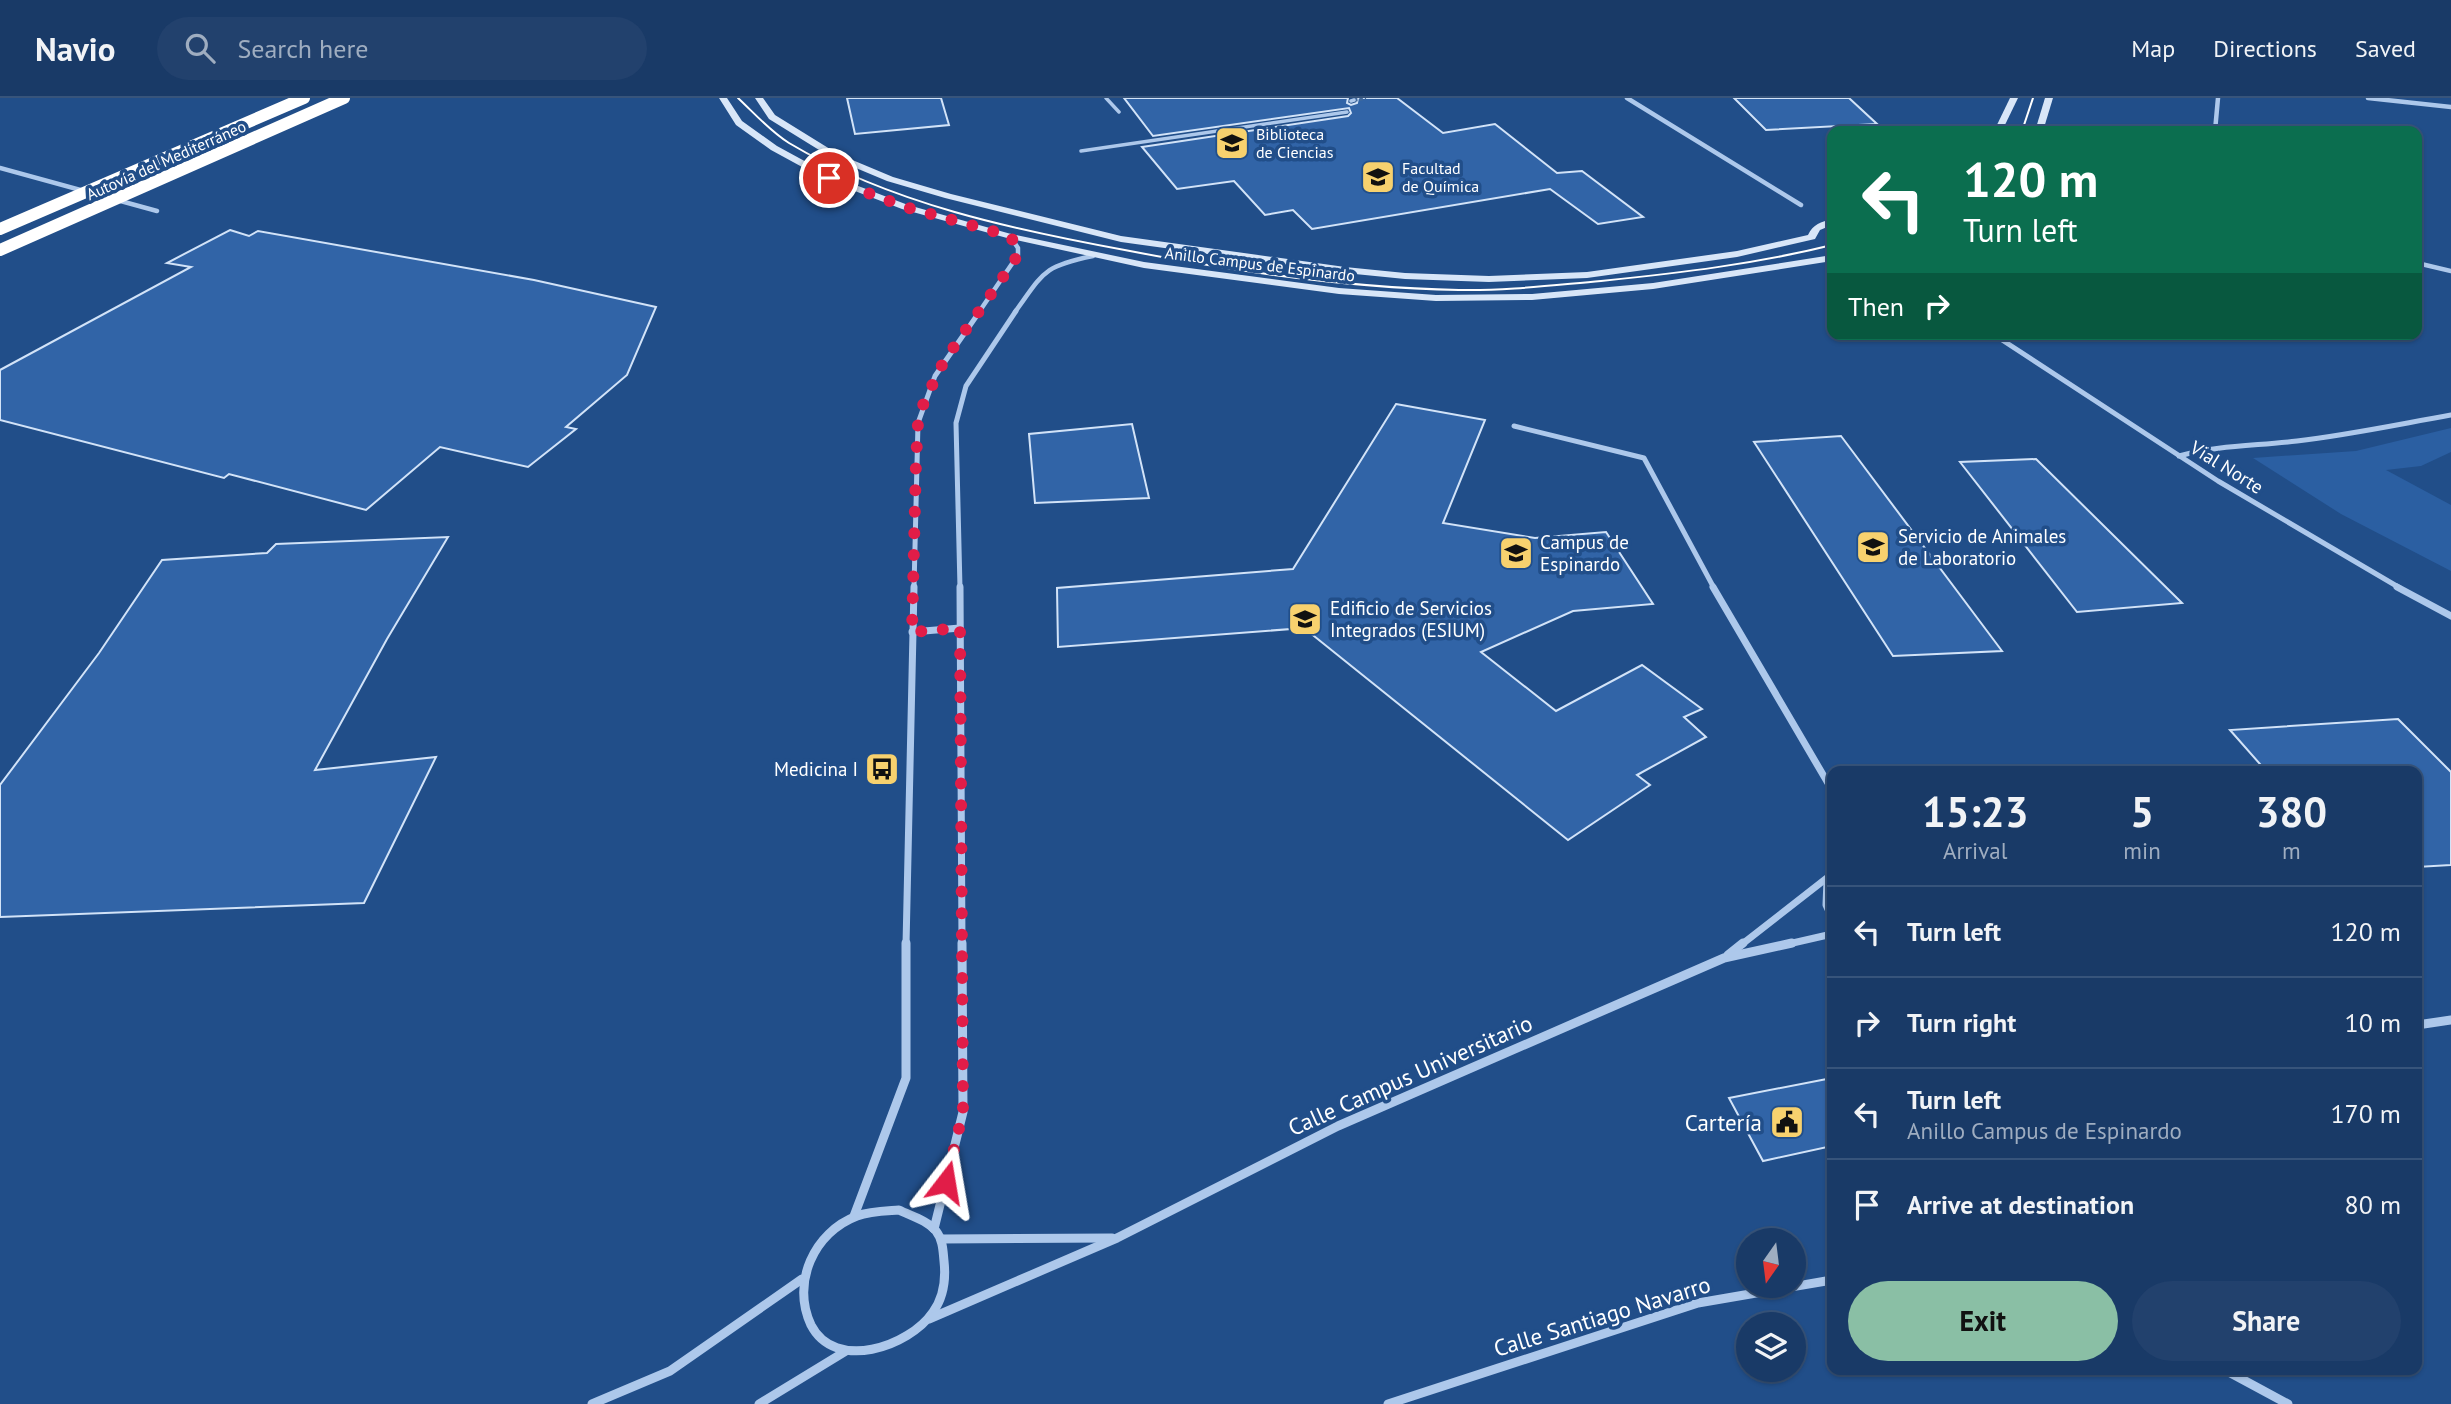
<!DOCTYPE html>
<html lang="en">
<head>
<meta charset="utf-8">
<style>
	body { margin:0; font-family:"PT Sans",sans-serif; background:#22416d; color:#f1f3f6; height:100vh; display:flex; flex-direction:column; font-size:26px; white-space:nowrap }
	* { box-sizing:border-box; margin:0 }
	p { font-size:23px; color:#9fadc0 }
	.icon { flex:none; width:38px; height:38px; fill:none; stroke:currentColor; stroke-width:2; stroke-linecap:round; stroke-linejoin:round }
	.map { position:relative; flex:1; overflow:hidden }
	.details { position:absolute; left:1827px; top:668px; width:595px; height:609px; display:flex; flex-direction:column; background:#193a67; border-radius:14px; box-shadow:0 2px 5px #0004,0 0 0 2px #37547b }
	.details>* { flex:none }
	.top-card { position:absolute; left:1827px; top:28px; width:595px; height:214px; border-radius:14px; box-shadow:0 2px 5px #0004,0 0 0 2px #37547b; background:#0b6e4f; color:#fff; overflow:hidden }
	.needle { width:46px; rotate:194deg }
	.fabs { position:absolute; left:1736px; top:1130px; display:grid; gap:14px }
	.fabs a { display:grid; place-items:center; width:70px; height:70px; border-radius:50%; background:#193a67; box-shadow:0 2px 5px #0004,0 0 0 2px #37547b; font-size:35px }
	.pin { position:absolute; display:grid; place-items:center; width:60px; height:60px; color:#fff; margin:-30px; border:4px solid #fff; border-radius:50%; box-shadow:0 2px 7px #0007 }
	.me { position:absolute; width:77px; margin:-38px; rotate:14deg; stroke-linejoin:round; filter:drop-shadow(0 0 5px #0008) }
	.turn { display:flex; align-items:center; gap:24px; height:147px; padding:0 21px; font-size:32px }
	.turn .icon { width:91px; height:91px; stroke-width:2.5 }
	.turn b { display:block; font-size:49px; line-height:60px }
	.then { display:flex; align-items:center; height:66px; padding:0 21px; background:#0003; gap:14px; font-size:26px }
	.eta { display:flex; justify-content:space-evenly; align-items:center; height:119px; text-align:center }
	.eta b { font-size:42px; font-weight:700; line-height:49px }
	.cta { display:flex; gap:14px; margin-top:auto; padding:14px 21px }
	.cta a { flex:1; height:80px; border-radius:42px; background:#8abfa5; color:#111; font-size:28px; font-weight:700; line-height:80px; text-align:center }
	.cta a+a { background:#22416d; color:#f1f3f6 }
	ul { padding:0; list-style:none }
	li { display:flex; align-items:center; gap:21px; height:91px; padding:0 21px; border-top:2px solid #37547b }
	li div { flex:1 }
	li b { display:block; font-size:26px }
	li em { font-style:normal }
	header { display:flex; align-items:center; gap:42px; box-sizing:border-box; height:98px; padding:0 35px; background:#193a67; border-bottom:2px solid #37547b }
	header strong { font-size:33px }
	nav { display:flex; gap:38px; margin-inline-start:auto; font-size:24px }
	.search { width:490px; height:63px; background:#22416d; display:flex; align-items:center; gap:18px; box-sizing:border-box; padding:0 24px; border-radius:38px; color:#9fadc0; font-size:26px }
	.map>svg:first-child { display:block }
</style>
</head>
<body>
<header>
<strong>Navio</strong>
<div class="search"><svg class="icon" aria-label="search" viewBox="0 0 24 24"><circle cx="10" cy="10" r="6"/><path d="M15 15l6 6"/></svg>Search here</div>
<nav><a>Map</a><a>Directions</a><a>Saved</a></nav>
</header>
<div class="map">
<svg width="2451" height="1306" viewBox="0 0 2451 1306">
	<rect width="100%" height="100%" fill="#214e89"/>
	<path fill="#2b5fa2" d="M2451,330v24l-30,14 -35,4 65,35v66l-110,-57 -88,-56 103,-7z"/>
	<g fill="#3164a7" stroke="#d2e3f8" stroke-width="2">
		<path d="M847,0h94l8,27 -94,9z"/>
		<path d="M1124,0h224l-1,5 4,2 6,-2 1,-5h39l46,35 52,-9 62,49 25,-2 61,46 -45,7 -48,-35 -238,40 -19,-19 -28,5 -31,-34 -57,8 -35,-42 206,-31 3,-3 -2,-5 -196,28z"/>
		<path d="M1734,0h115l28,26 -111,6z"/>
		<path d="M230,132l19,6 9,-5 276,49 122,27 -29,68 -61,52 10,2 -48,38 -88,-20 -74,63 -137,-36 -5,4 -224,-58v-50l191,-103 -24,-4z"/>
		<path d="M1396,306l89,16 -42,103 92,15 71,-6 47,72 -80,7 -92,41 75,59 86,-46 60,44 -18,8 22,20 -69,38 13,10 -82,55 -264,-212 -246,19 -1,-59 236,-19z"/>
		<path d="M1132,326l17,74 -114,5 -6,-69z"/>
		<path d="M1841,338l161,215 -109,5 -139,-214z"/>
		<path d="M2036,361l146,144 -105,9 -117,-150z"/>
		<path d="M448,439l-61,102 -72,131 121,-13 -72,146 -364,14v-132l99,-132 63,-93 105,-7 9,-9z"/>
		<path d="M2398,621l53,53v93l-34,2v-95h-150l-37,-42z"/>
		<path d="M1832,980v68l-69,15 -34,-63z"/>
	</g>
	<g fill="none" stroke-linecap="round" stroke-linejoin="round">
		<path stroke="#42699b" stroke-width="3.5" stroke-dasharray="3.5 2" stroke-linecap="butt" d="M1354,2l12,-2"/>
		<g stroke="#adc8eb" stroke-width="3.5">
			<path d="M1106,0l13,14"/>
			<path d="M1351,3l3,-1"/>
			<path d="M1081,53l266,-39"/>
		</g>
		<g stroke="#adc8eb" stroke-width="4.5">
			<path d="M1627,0l174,107"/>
			<path d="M2368,0l83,9"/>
			<path d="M2215,33l3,-33"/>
			<path d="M0,70l157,43"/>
			<path d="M2417,165l34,8"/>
			<path d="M979,214l39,-57v-7l-8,-12"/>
			<path d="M1015,214c29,-40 28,-46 78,-56"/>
		</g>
		<g stroke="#adc8eb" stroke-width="5">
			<path d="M1993,236l225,147 182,107"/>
			<path d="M1514,328l130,32 70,130"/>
			<path d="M2179,358c40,-11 77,-10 118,-15 51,-6 103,-17 154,-26"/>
			<path d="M914,490l4,-165 17,-47 45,-65"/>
			<path d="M960,490l-4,-165 10,-37 50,-75"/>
		</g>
		<g stroke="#adc8eb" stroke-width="7">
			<path d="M960,489l2,358"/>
			<path d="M1713,489l119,203"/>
			<path d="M2397,489l54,29"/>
			<path d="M912,534l48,-4"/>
			<path d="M1827,782l-1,25 6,13"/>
			<path d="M906,847l8,-358"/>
			<path d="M1741,847l91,-71"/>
			<path d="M1784,847l48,-11"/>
		</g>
		<g stroke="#adc8eb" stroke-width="9">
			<path d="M1728,857l15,-12"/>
			<path d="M2417,927l34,-5"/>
			<path d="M899,1112c12,6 28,10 37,21 7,9 7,20 8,30 2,18 -1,37 -11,51 -24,35 -98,60 -122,13 -20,-42 3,-93 46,-109 13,-5 28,-5 42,-6z"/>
			<path d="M854,1118l52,-138v-135"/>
			<path d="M934,1131l29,-117 -1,-169"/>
			<path d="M941,1141l171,-1"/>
			<path d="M929,1221l188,-81 221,-112 386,-168 68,-15"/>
			<path d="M2225,1272l63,34"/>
			<path d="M592,1306l78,-33 132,-92"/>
			<path d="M759,1306l87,-53"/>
			<path d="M1388,1306l310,-101 134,-23"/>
		</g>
		<g fill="#d8e6f8" fill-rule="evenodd">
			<path d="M719,0h8l15,23 35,25 55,30 76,29 103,29 133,28 195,26 97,7 96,-1 121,-11 179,-28v6l-179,28 -121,11 -96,1 -97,-7 -195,-26 -137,-30 -105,-29 -76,-29 -55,-30 -35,-25z"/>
			<path d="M755,0h8l12,17 63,39 55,23 58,17 170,42 224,31 60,6 84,3 98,-4 150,-21 71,-16c5,-11 13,-13 24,-16v6l-12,5 -5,9 -78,18 -150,21 -98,4 -84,-3 -60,-6 -224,-31 -176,-44 -58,-17 -55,-23 -63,-39z"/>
			<path d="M2010,0h8l-16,33h-8z"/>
			<path d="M2045,0h8l-10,33h-8z"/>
		</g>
		<g stroke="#fff" stroke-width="2">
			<path d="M738,0c16,15 33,34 51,45 102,61 226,87 341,108 108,21 219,37 329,39 47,1 95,-5 142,-9 78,-8 155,-17 231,-36"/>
			<path d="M2022,33l11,-33"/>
		</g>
		<g stroke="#fff" stroke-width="12">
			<path d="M0,131l304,-131"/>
			<path d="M0,152l344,-152"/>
		</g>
	</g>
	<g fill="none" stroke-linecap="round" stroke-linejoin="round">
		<path stroke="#e11d48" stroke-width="12" stroke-dasharray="0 21.6" d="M829,80l76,29 105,29 8,12 -3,12 -71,101 -20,41 -6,21 -2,38 -4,171 48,-4 3,484 -17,70"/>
	</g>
	<defs>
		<g id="university-square" transform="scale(1.75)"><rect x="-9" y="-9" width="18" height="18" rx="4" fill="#f7d16e" stroke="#214e89"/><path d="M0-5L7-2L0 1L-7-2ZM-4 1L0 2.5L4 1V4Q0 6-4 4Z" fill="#111"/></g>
		<g id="bus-square" transform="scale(1.75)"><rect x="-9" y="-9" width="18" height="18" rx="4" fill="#f7d16e" stroke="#214e89"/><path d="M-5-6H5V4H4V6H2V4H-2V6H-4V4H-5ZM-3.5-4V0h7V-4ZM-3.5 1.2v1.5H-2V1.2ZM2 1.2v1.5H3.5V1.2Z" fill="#111"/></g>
		<g id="civic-square" transform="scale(1.75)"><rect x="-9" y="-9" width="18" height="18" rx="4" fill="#f7d16e" stroke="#214e89"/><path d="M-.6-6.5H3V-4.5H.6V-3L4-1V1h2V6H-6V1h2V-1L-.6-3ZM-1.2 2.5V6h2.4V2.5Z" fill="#111"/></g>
	</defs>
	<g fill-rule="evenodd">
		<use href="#university-square" x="1232" y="45"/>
		<use href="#university-square" x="1378" y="79"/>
		<use href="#university-square" x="1873" y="449"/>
		<use href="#university-square" x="1516" y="455"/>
		<use href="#university-square" x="1305" y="521"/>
		<use href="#bus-square" x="882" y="671"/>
		<use href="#civic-square" x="1787" y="1024"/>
	</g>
	<g text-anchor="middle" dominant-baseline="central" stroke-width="7" stroke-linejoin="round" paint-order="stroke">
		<g font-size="16" fill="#fff" stroke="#214e89" text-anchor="start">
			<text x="1256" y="36">Biblioteca<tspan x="1256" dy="18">de Ciencias</tspan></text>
			<text x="1402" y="70">Facultad<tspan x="1402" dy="18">de Química</tspan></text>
		</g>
		<g font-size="16" fill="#fff" stroke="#214e89">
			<text transform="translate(166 62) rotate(-24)">Autovía del Mediterráneo</text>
			<text transform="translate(1260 166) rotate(7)">Anillo Campus de Espinardo</text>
		</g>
		<g font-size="19" fill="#fff" stroke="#214e89">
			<text transform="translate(2227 369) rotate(32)">Vial Norte</text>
		</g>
		<g font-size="19" fill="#fff" stroke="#214e89" text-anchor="start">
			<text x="1898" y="438">Servicio de Animales<tspan x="1898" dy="22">de Laboratorio</tspan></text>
			<text x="1540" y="444">Campus de<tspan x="1540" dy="22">Espinardo</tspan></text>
			<text x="1330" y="510">Edificio de Servicios<tspan x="1330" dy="22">Integrados (ESIUM)</tspan></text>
			<text x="858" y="671" text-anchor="end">Medicina I</text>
		</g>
		<g font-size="23" fill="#fff" stroke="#214e89">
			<text transform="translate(1410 977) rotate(-24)">Calle Campus Universitario</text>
			<text transform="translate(1602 1218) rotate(-17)">Calle Santiago Navarro</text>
		</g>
		<g font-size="23" fill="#fff" stroke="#214e89" text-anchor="end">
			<text x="1762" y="1024">Cartería</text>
		</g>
	</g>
</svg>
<div class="fabs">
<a><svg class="needle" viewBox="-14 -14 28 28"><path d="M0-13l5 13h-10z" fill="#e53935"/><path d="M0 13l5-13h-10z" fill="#9fadc0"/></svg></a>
<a><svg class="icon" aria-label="layers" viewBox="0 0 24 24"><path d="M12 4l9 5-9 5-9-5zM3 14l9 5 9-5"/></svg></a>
</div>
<div class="pin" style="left:829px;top:80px;background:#d93025"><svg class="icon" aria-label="arrive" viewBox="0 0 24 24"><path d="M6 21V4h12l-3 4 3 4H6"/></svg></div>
<svg class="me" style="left:946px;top:1084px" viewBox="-20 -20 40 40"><path d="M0-17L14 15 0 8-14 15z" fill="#e11d48" stroke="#fff" stroke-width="4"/></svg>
<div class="top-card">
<div class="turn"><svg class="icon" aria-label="left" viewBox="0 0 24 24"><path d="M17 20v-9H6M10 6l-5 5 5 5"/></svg><div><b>120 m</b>Turn left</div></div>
<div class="then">Then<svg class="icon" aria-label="right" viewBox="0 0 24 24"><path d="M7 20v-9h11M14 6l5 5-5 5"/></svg></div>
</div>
<section class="details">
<div class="eta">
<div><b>15:23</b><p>Arrival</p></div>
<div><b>5</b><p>min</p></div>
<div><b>380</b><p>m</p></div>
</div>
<ul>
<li><svg class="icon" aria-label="left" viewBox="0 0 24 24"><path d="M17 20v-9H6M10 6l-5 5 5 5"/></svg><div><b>Turn left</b></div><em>120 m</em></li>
<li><svg class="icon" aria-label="right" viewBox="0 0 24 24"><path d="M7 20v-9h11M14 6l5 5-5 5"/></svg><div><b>Turn right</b></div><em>10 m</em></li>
<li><svg class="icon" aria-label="left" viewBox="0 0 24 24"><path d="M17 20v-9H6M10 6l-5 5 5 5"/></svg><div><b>Turn left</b><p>Anillo Campus de Espinardo</p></div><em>170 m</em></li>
<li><svg class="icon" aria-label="arrive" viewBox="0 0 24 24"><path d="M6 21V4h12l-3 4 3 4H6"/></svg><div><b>Arrive at destination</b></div><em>80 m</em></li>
</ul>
<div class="cta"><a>Exit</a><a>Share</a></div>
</section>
</div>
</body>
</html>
